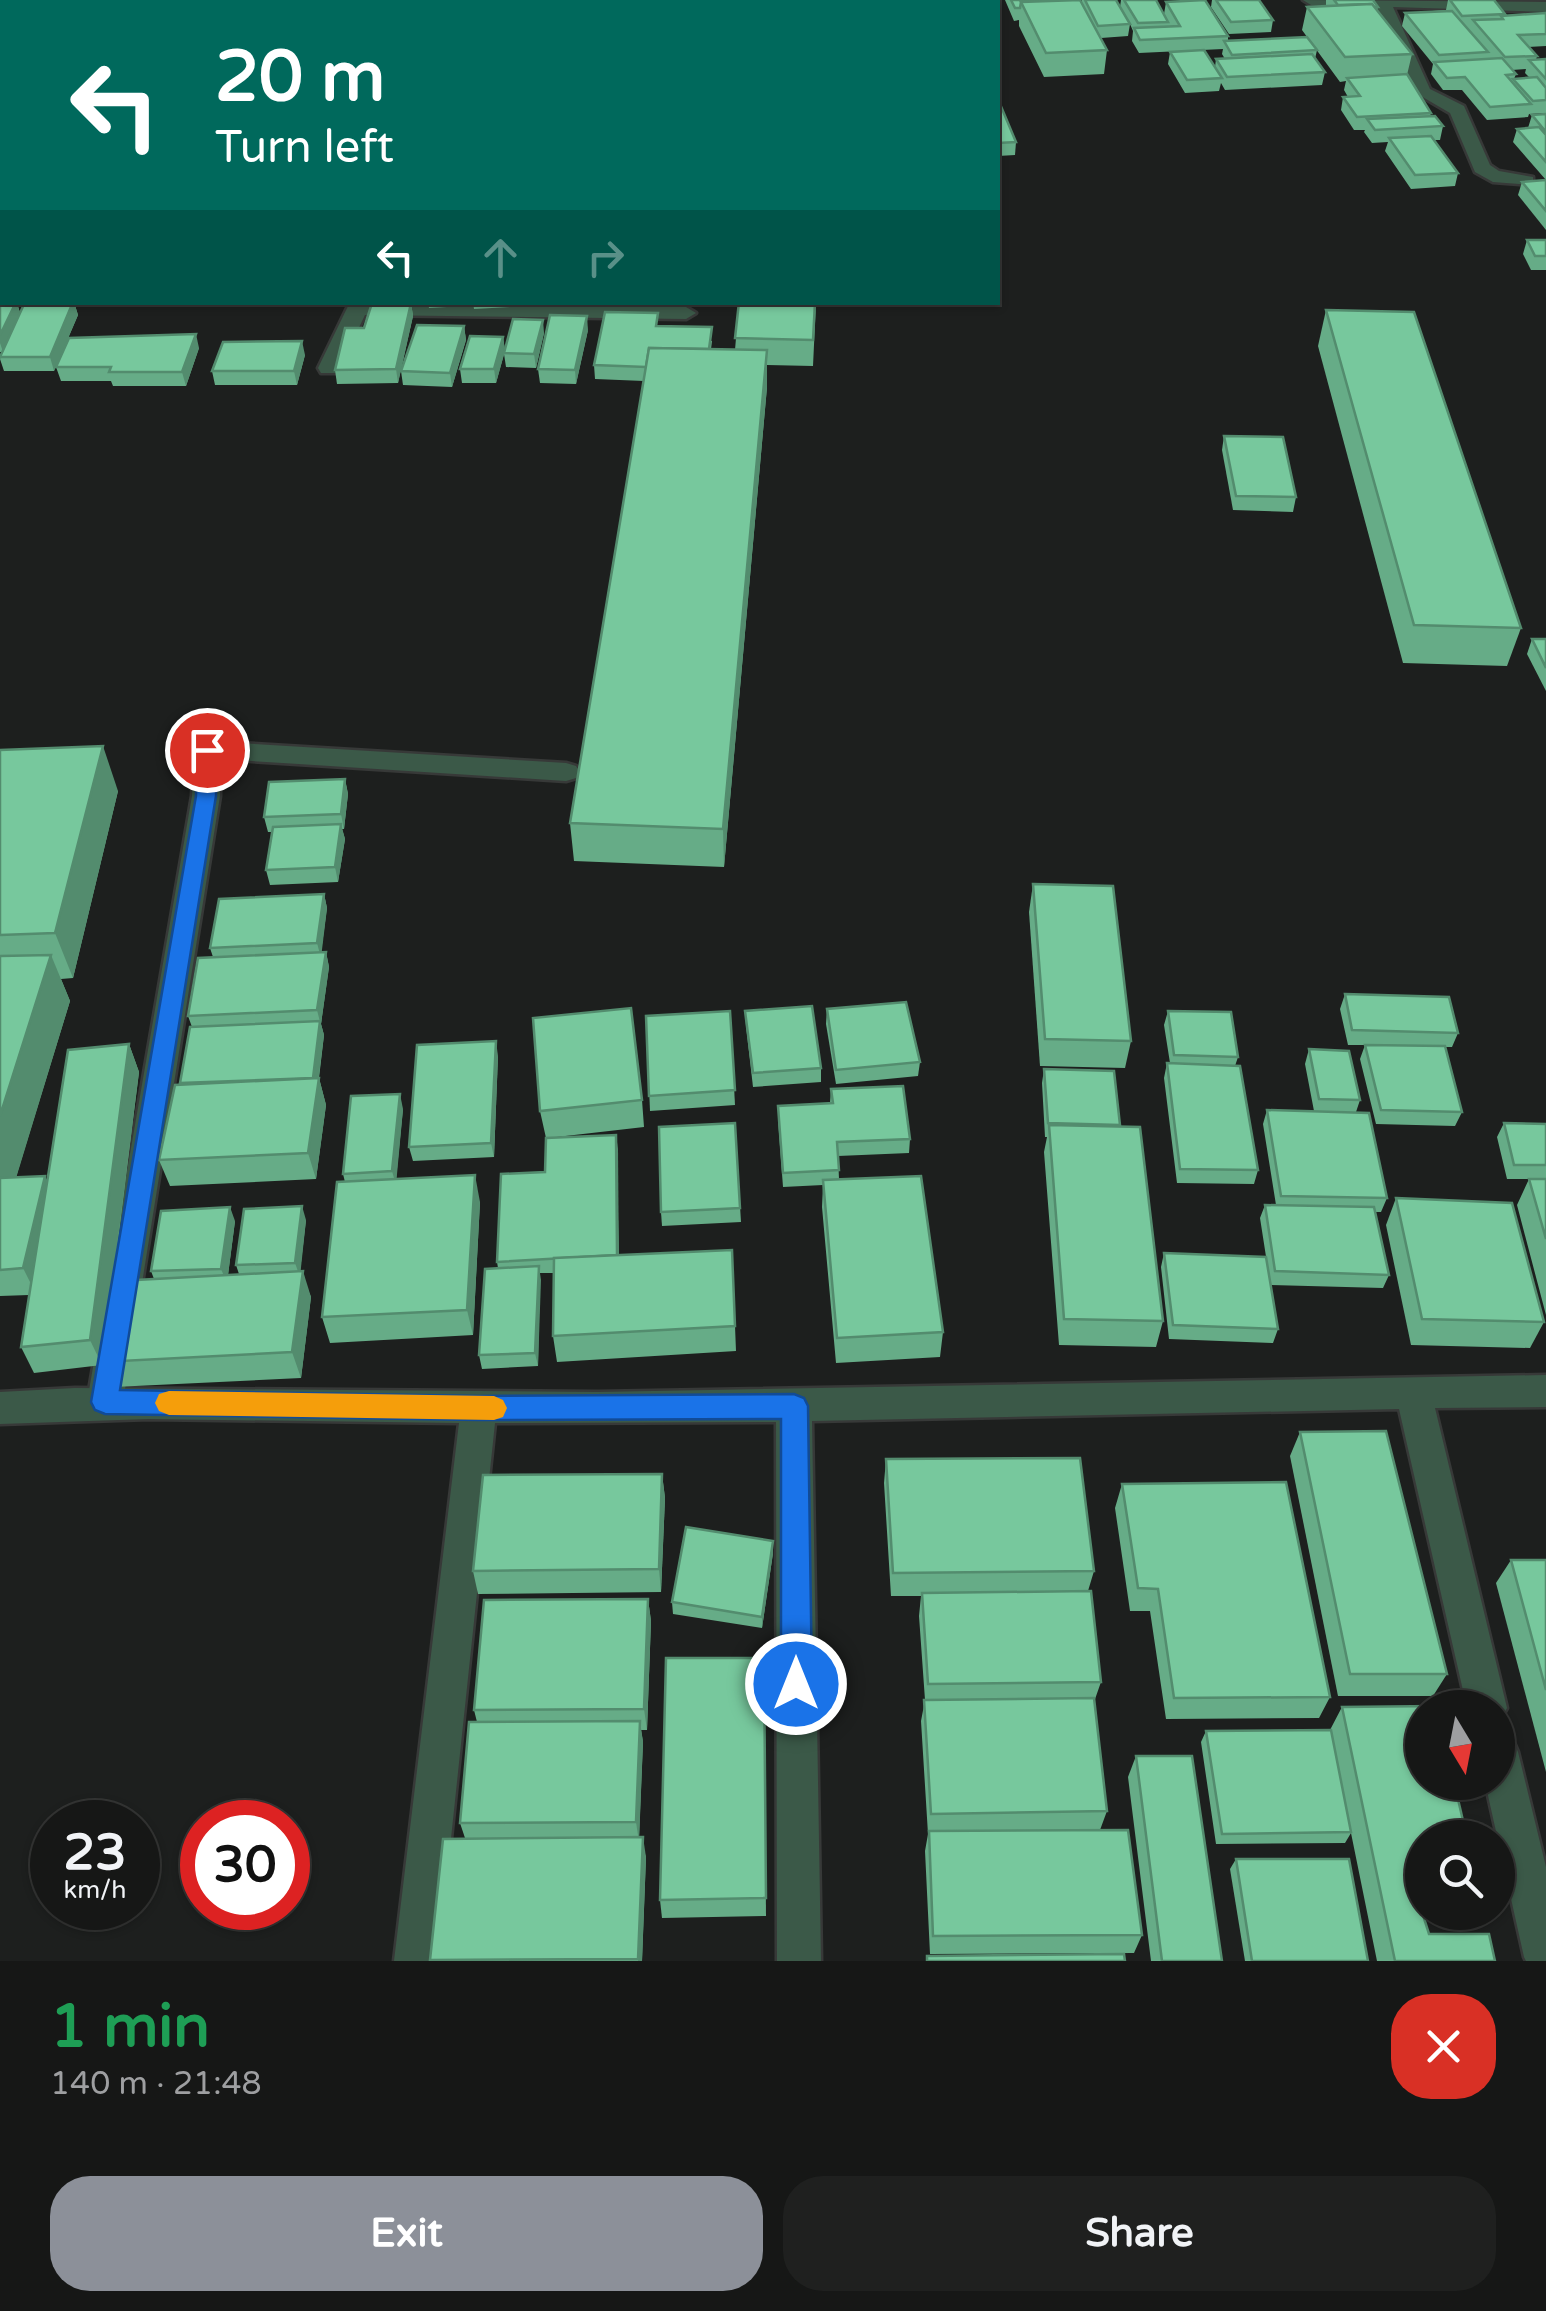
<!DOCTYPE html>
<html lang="en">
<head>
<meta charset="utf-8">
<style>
	body { margin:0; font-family:"Varela Round",sans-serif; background:#1f201f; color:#f1f3f6; height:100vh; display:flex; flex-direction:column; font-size:38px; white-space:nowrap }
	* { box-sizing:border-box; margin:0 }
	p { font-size:32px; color:#9e9fa1 }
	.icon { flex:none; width:55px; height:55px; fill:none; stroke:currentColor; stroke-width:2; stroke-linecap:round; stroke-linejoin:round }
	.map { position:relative; height:1961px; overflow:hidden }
	.side { display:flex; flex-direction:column; background:#161716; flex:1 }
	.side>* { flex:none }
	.top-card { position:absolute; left:0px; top:0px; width:1000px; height:305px; box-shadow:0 2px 8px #0004,0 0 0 2px #353635; background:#00695c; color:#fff; overflow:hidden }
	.needle { width:65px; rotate:170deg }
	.controls { position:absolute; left:1405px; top:1690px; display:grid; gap:20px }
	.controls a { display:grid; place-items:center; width:110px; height:110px; border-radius:50%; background:#161716; box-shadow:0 2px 8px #0004,0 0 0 2px #353635; font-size:50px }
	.speed { position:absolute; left:30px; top:1800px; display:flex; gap:20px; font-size:50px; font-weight:700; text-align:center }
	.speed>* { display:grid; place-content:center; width:130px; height:130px; border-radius:50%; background:#161716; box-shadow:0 2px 8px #0004,0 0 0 2px #353635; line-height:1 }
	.speed small { font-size:25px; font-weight:400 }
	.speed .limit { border:15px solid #d22; background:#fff; color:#111 }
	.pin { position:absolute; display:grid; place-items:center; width:85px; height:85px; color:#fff; margin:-42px; border:5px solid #fff; border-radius:50%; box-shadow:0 2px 10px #0007 }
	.me { position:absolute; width:110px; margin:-55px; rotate:0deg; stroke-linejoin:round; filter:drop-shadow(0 0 8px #0008) }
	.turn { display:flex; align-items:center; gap:35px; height:210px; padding:0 50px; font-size:45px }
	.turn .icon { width:130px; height:130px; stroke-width:2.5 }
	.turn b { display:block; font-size:70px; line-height:85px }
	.lanes { display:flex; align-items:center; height:95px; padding:0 50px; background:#0003; justify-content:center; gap:50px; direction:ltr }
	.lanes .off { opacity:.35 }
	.round { display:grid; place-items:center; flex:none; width:105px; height:105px; border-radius:40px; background:#1f201f }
	.head { display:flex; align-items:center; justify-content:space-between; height:170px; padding:0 50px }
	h1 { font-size:60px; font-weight:700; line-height:75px; color:#1e9e55 }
	.button { display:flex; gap:20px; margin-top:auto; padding:20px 50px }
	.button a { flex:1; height:115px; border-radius:40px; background:#8c9099; color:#fff; font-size:40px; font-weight:700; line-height:115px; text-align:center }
	.button a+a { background:#1f201f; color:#f1f3f6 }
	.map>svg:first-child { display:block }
</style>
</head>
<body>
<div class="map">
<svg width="1546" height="1961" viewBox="0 0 1546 1961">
	<rect width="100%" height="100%" fill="#1d1f1e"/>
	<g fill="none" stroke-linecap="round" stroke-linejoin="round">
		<g stroke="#373938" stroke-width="5">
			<path id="lane" d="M207,741l359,22 10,3 4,6 -4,6 -10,3 -346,-22v37l-97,606 -5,11 -13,5 -13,-5 -5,-11 105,-606 2,-46 4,-6z"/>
		</g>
		<g stroke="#373938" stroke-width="5">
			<g id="street">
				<path d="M1303,0l243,2v10l-153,-5 37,82 34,17 26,59 9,6 34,6v8l-40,-3 -18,-10 -25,-59 -36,-21 -38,-85 -65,-2z"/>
				<path d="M2,188v14l-2,1v-14z"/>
				<path d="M350,302l336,5 10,6 -10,6 -321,-4 -28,58h-16l-3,-5z"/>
				<path d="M1546,1375v32l-111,1 72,300 -9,16v-16h-31l-68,-299 -587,12 9,540h-44l-1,-539 -281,1 -57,538h-44l65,-538 -310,-4 -149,5v-32l75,-4 523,4z"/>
				<path d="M1498,1732l14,6 6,14 28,115v94h-20l-2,-4 -39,-175h13z"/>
			</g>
		</g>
		<use href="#lane" fill="#3b5948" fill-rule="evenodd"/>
		<use href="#street" fill="#3b5948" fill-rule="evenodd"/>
	</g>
	<g fill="#66ac87" fill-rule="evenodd">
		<path d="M0,0h29l-2,2h-25v7h-2z"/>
		<path d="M1005,0h75l1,2 1,-2h34l4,7 1,-7h35l8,14 2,-12 62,34v5l89,9 -2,9 10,13 -3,13 -97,5 -4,-7 -2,8 -34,2 -17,-29 2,-12 45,15 1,-8h9l-3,-5 1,-5 -84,4 -7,-12 1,-10 -3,-7 -2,12 -27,2 6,12 -3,24 -60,3 -25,-51v-6l-5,1z"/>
		<path d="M1212,0h47l14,20 -2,12 -42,2 -18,-27z"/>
		<path d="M1326,0h47l5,7 -1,3 35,44 -5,21 24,38 -1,3 13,10 -3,14h-6l24,33 -3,13 -44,3 -26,-38 3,-9 -16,1 -8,-11 1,-2h-11l-13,-20 2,-13h5l-4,-7 2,-9 -6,1 -38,-52 5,-23 19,-1z"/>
		<path d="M1448,0h46l11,15 41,-2v33l-18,1 9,9 -1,4 10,-1v54l-17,1 -1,3 -41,3 -25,-30h-19l-12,-16 2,-10 -31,-38 3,-13 41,-3zM1526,69l-1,4 5,5 -16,1 2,-5 -4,-4z"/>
		<path d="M998,104l18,38 -1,13 -17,1z"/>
		<path d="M1546,114v66l-33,-38 4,-13 11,-1 4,-13z"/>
		<path d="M1546,180v50l-28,-35 4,-13z"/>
		<path d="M0,239h2v33l-2,-1z"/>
		<path d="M1527,240h19v30h-15l-8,-16z"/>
		<path d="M0,301l17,1 3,11 54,-11 4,13 -24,56h-50l-4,-12 2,-7h-2z"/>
		<path d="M428,302h37v4l-36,2z"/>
		<path d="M473,302h37v5l-36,2z"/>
		<path d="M520,302h33v4l-33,1z"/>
		<path d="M574,302h55v2l-54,2z"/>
		<path d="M739,302h77l-3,64 -46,-1v22l-43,480 -150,-6 -4,-38 74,-442 -49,-2 -1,-14 65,-39 53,15 -1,8 24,1z"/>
		<path d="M411,303l2,13 -15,67 -61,1 -2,-14 29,-42z"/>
		<path d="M1326,310l195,318 -14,38 -104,-3 -85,-317z"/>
		<path d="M464,326l2,14 -14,47 -49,-2 -2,-14z"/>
		<path d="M588,330l-12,54 -36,-1 -2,-14z"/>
		<path d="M544,333l-8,35 -30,-1 -2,-13 -8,29h-34l-2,-14 43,-32 2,13z"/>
		<path d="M199,348l-13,38h-73l-2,-5h-50l-5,-14z"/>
		<path d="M305,355l-8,30h-82l-3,-14z"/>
		<path d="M1224,436l72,61 -3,15 -60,-2 -11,-60z"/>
		<path d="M1532,639h14v52l-19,-37z"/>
		<path d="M0,750l118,41 -45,187 -12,1 9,22 -54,176 29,-1 2,5 82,-137 10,28 -35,280 50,-73 -3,-8 84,-50 -7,54 11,-1 -3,-9 70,-45 -6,51 11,26 -10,81 -187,9 -12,-24v2l-68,8 -13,-26 8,-52 -29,1z"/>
		<path d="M345,779l3,15 -4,35h-2l3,10 -7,43 -68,3 -4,-15 6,-38h-4l-4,-15z"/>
		<path d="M1033,884l98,157 -6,27 -85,-2 -11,-154z"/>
		<path d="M324,894l3,14 -6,44h5l3,15 -8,57 3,11 -5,43 7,27 -10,74 -146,7 -11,-26 21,-75 12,-58 -4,-11 25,-59 -3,-9z"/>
		<path d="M1345,994l113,39 -6,14h-7l17,65 -7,14 -79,-2 -16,-65 5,-14h-17l-8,-36z"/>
		<path d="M827,1009l93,53 -2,14 -82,8 -10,-60z"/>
		<path d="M730,1011l5,94 -85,6 -4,-95z"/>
		<path d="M745,1011l76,57v14l-68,5 -7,-61z"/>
		<path d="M1168,1011l70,46 -3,9 23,104 -4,14 -77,-1 -13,-105 3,-15h3l-6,-38z"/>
		<path d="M1309,1049l51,51 -4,12 31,86 -6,14h-6l14,63 -6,13 -112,-3 7,44 -5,14 -104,-4 -8,-72 3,-14 103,10 -7,-45 5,-13h11l-13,-81 4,-14 47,1 -9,-47z"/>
		<path d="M498,1056l-4,101 -81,4 -4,-14z"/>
		<path d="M1044,1069l76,56 43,196 -7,26 -97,-2 -15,-193 3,-15h-2l-3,-54z"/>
		<path d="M831,1089l79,50 -1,14 -71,3 1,23 104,153 -3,25 -104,6 -14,-156 1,-22 -40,2 -5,-67v-14l52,-3z"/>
		<path d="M642,1100l2,27 -96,11 68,-3 3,120 113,-5 4,101 -179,11 -4,-26 1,-63h-14l-2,93 -56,3 -3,-14 19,-87 -1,-6 48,-90 1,-34 -6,-27z"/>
		<path d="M403,1109l-7,70 84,23 -7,133 -143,8 -8,-26 23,-135 -2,-8z"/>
		<path d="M735,1123l6,99 -79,4 -1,-14z"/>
		<path d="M1504,1123l42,1v191l-29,-110 12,-26h-22l-10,-42z"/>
		<path d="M1396,1198l148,124 -14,26 -119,-3 -25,-120z"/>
		<path d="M1300,1432l147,242 -14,22h-95l-48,-240z"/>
		<path d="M886,1459l208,112 -6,20 13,91 -7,20 13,109 -7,19 42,105 -8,18 -204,1 -5,-103 3,-17 -7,-113 4,-21 -6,-84 2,-20h-30l-7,-113z"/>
		<path d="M662,1474l3,24 -4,94 -183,2 -5,-23z"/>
		<path d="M1122,1484l208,213 -11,21 -153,1 -16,-108h-20l-15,-103z"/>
		<path d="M773,1553l-11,75 -89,-14 -1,-12z"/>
		<path d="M1511,1560h35v212l-50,-189z"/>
		<path d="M648,1599l3,22 -4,109h-6l2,12 -4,95 7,20 -4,104h-212l13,-122 22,-1 -5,-15 17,-101 -3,-12z"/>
		<path d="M764,1658l2,258 -104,2 -2,-18z"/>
		<path d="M1342,1707l80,131v74l7,22 66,27h-118l-26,-128 -6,10 -129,1 -15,-102 5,-11 124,-1z"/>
		<path d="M1136,1756l86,205h-71l-23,-184z"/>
		<path d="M1236,1859l132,102h-123l-15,-92z"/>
	</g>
	<g fill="#538c6e">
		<path d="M16,302l5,13 -18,37 -3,-9v-8z"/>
		<path d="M74,302l4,13 -24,56 -4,-14z"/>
		<path d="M411,303l2,13 -15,67 -2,-14z"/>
		<path d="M587,316l1,14 -12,54 -1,-14z"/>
		<path d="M543,320l1,13 -8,35 -2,-14z"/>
		<path d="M464,326l2,14 -14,47 -2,-14z"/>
		<path d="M196,334l3,14 -13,38 -4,-14z"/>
		<path d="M503,337l2,14 -9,32 -2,-14z"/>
		<path d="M302,341l3,14 -8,30 -3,-14z"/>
		<path d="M767,350v37l-43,480 -1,-38z"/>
		<path d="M103,746l15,45 -45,187 -18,-45z"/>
		<path d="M345,779l3,15 -4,35 -3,-15z"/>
		<path d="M341,824l4,15 -7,43 -3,-15z"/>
		<path d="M324,894l3,14 -6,50 -4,-15z"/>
		<path d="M326,952l3,15 -8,57 3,11 -6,48 1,-5 7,27 -10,74 -8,-26 5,-75 7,-56 -3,-12z"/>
		<path d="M51,955l19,46 -60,197 -10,-20v-62z"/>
		<path d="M496,1041l2,15 -4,101 -3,-14z"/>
		<path d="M129,1044l10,28 -37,293 -12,-25z"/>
		<path d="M400,1094l3,15 -7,76 -4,-14z"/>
		<path d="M616,1135l2,14 1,120 -2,-14z"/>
		<path d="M475,1175l5,27 -7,133 -6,-25z"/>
		<path d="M45,1176l12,26 -21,92 -13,-26z"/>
		<path d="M302,1206l4,14 -6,57 -5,-14z"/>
		<path d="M230,1207l5,14 -8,62 -6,-14z"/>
		<path d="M539,1266l2,14 -3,86 -3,-13z"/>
		<path d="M303,1271l8,26 -10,81 -9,-26z"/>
		<path d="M662,1474l3,24 -4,94 -2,-23z"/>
		<path d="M773,1541v12l-11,75v-11z"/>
		<path d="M648,1599l3,22 -4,109 -3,-21z"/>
		<path d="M640,1721l3,21 -4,100 -3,-20z"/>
		<path d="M643,1837l3,20 -4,104h-4z"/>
	</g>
	<g fill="#77c89d" stroke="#538c6e" stroke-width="2.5">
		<path d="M401,0h34l-1,2h-34z"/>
		<path d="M523,0h37v2h-38z"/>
		<rect x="568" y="0" width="43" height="2"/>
		<path d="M674,0h34v2h-33z"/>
		<path d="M726,0h35l1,2h-35z"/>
		<path d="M930,0h62l1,2h-62z"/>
		<path d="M1011,0h54l-44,2 -1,6h-5z"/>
		<path d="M1080,0l27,50 -61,3 -25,-51z"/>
		<path d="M1085,0h31l14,24 -32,2z"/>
		<path d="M1124,0h32l12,22 -30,1z"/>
		<path d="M1205,0l23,36 -88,4 -6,-12 46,-2 -14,-24z"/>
		<path d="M1216,0h43l14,20 -42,2z"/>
		<path d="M1334,0h39l5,7h-4l-2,-3 -34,1z"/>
		<path d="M1450,0h44l11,14 -43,2z"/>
		<path d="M1372,4l40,50 -67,3 -38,-50z"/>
		<path d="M1452,11l36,41 -49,3 -34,-42z"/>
		<path d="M1546,13v21l-28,1 19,21 -32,1 -32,-37 30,-1 -2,-3z"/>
		<path d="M1307,37l10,13 -85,5 -8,-14z"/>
		<path d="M1204,50l18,28 -35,2 -17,-28z"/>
		<path d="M1312,54l13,18 -98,5 -11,-18z"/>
		<path d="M1502,58l14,16 -10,1 25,29 -41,3 -25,-30 -18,1 -13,-16z"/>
		<path d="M1546,59v20l-17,-19z"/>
		<path d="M1407,74l24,39 -74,4 -14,-20 17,-1 -13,-18z"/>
		<path d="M1537,77l9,11v12l-13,1 -20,-22z"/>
		<rect x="0" y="100" width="2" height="25"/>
		<path d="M998,104h2l16,38 -18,1z"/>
		<path d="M1546,114v18l-14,-17z"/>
		<path d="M1435,116l8,10 -68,4 -8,-11z"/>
		<path d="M1539,127l7,8v27l-29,-33z"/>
		<path d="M1431,136l27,37 -43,2 -26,-37z"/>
		<path d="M1546,180v31l-24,-29z"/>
		<rect x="0" y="239" width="2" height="19"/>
		<path d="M1527,240h19v16h-11z"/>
		<path d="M0,301h2v1h14l-16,33z"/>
		<path d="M25,302h48l-23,55h-50z"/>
		<path d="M739,302h76l-2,38 -78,-2z"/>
		<path d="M372,303h39l-15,66 -61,1 10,-42h19z"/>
		<path d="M1326,310l88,2 107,316 -107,-3z"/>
		<path d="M605,312l53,1 -2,13 56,1 -3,22 -60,-1 -3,19 -52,-2z"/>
		<path d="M550,315l37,1 -12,54 -37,-1z"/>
		<path d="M513,319l30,1 -9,34 -30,-1z"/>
		<path d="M417,325l47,1 -14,47 -49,-2z"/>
		<path d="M196,334l-14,38h-73l2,-5h-55l13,-29z"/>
		<path d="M470,336l33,1 -9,32h-34z"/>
		<path d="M302,341l-8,30h-82l11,-29z"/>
		<path d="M649,348l118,2 -44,479 -153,-6z"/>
		<path d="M1224,436l59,1 13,60 -60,-1z"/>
		<path d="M1532,639h14v29z"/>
		<path d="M103,746l-48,187 -55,2v-185z"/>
		<path d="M345,779l-4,35 -77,3 5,-35z"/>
		<path d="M341,824l-6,43 -69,3 7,-43z"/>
		<path d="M1033,884l80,2 18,155 -86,-2z"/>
		<path d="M324,894l-7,49 -107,5 9,-49z"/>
		<path d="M326,952l-9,58 -129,6 10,-58z"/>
		<path d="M51,955l-51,161v-160z"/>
		<path d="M1345,994l104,3 9,36 -106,-3z"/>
		<path d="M906,1002l14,60 -84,8 -9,-61z"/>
		<path d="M812,1006l9,62 -68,5 -8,-62z"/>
		<path d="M631,1008l11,92 -102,11 -7,-93z"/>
		<path d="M730,1011l5,79 -86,6 -3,-80z"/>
		<path d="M1168,1011l63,1 7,45 -64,-2z"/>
		<path d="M320,1021l-7,57 -133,5 10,-56z"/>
		<path d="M496,1041l-5,102 -82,4 8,-102z"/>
		<path d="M129,1044l-39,296 -69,7 47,-297z"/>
		<path d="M1365,1045l80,1 17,66 -81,-2z"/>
		<path d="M1309,1049l40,2 11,49 -41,-1z"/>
		<path d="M1167,1063l73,3 18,104 -78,-1z"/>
		<path d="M1044,1069l70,2 6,54 -72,-2z"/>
		<path d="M319,1078l-11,75 -149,7 16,-75z"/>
		<path d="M903,1086l7,53 -73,3 2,28 -56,3 -5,-67 55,-3 -2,-14z"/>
		<path d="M400,1094l-8,77 -49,3 8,-78z"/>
		<path d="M1267,1110l102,3 18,85 -106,-2z"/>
		<path d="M735,1123l5,85 -79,4 -2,-85z"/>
		<path d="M1504,1123l42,1v41h-32z"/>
		<path d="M1049,1125l91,2 23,194 -99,-2z"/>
		<path d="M616,1135l1,120 -120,7 4,-88 44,-2 1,-34z"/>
		<path d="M475,1175l-8,135 -145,7 15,-135z"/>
		<path d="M45,1176l-22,92 -23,2v-92z"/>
		<path d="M921,1176l22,156 -106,6 -14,-158z"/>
		<path d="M1529,1179h17v60z"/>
		<path d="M1396,1198l116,5 32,119 -122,-3z"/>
		<path d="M1265,1205l109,2 15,68 -114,-4z"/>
		<path d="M302,1206l-7,57 -59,2 8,-56z"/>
		<path d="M230,1207l-9,62 -70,2 10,-60z"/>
		<path d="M732,1250l3,76 -182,10 1,-78z"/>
		<path d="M1164,1253l102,4 12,72 -105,-4z"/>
		<path d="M539,1266l-4,87 -56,2 6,-86z"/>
		<path d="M303,1271l-11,81 -190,10 16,-81z"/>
		<path d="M1386,1431l61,243h-97l-50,-242z"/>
		<path d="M1080,1458l14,113 -201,2 -7,-114z"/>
		<path d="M662,1474l-3,95 -186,2 10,-96z"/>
		<path d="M1286,1482l44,215 -156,1 -16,-109 -20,-1 -16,-104z"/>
		<path d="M686,1527l87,14 -11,76 -90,-15z"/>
		<path d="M1511,1560h35v130z"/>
		<path d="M1091,1591l10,91 -173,2 -6,-91z"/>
		<path d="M648,1599l-4,110 -170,1 10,-110z"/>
		<path d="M666,1658h98l2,240 -106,2z"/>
		<path d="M1094,1698l13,113 -176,3 -7,-114z"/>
		<path d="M1435,1706l1,2h-14v74h32l13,56h-45v50h-4l4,24 7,22h60l6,27h-100l-53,-254z"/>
		<path d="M640,1721l-4,101 -176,1 9,-101z"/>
		<path d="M1331,1730l20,102 -129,2 -16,-103z"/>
		<path d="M1136,1756h56l30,205h-60z"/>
		<path d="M1128,1830l14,105 -209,1 -4,-105z"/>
		<path d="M643,1837l-5,122 -208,1 13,-121z"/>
		<path d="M1236,1859h113l19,102h-116z"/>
		<path d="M1124,1954l1,7h-198v-5z"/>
	</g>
	<path fill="#1a73e8" stroke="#114b97" stroke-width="2.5" d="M207,743l10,7 -1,46 -96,594 359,6 315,-2 10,4 4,8 4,278 -5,10 -11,5 -10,-5 -5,-10v-265l-302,1 -374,-6 -10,-4 -4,-8 105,-606 1,-46z"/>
	<path fill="#f59e0b" d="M169,1391l325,5 9,4 4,8 -4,9 -9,3 -325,-5 -10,-4 -4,-8 4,-9z"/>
</svg>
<div class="controls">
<a><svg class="needle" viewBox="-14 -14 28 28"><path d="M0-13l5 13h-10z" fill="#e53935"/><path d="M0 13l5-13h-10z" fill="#9e9fa1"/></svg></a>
<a><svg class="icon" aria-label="search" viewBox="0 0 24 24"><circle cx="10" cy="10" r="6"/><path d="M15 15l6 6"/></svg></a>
</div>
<div class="speed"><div>23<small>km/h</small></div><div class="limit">30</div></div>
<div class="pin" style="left:207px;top:750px;background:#d93025"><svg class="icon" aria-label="arrive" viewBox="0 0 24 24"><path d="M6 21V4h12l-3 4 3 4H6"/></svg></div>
<svg class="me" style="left:796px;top:1684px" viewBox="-20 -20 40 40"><circle r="17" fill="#1a73e8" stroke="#fff" stroke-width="3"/><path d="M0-11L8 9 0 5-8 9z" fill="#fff"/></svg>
<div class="top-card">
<div class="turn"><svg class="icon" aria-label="left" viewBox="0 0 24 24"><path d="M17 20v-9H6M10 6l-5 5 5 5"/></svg><div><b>20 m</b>Turn left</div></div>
<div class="lanes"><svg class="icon" aria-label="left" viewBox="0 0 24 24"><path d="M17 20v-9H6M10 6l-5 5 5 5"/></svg><svg class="icon off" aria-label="ahead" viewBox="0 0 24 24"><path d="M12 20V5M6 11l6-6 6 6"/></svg><svg class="icon off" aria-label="right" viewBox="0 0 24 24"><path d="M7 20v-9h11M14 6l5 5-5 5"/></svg></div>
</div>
</div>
<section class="side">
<div class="head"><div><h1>1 min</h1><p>140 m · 21:48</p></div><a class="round" style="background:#d93025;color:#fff"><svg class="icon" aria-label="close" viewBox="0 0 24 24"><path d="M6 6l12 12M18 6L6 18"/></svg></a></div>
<div class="button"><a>Exit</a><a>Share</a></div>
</section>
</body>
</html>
